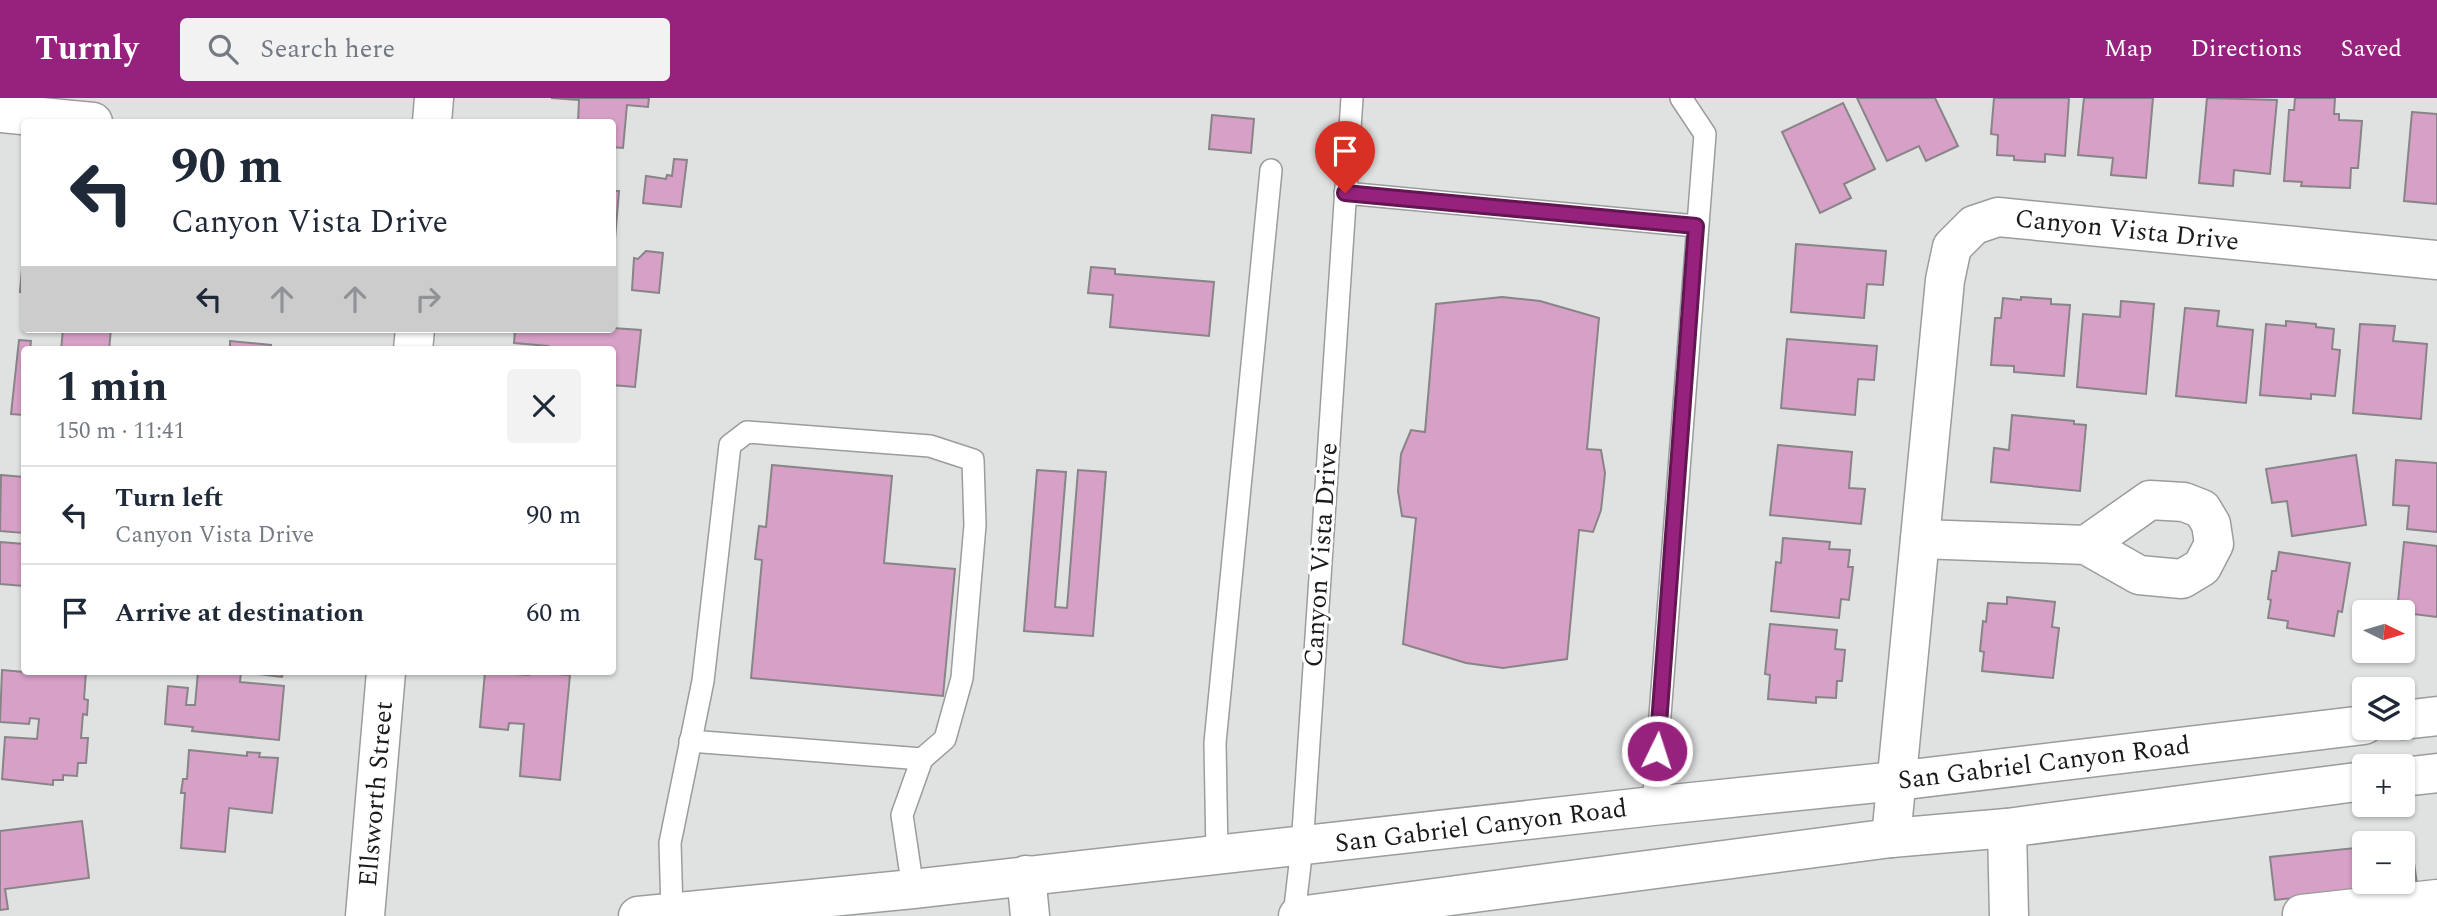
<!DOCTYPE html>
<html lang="en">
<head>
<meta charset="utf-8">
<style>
	body { margin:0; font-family:Spectral,serif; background:#f2f2f3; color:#1f2937; height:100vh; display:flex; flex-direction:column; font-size:26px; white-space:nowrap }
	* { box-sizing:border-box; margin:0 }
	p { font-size:23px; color:#747a83 }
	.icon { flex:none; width:38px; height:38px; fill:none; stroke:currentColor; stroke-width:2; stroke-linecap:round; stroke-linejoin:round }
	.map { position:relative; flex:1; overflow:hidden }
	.sheet { position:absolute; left:21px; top:248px; width:595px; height:329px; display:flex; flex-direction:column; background:#fff; border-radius:7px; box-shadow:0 2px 5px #0004 }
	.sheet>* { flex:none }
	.guide { position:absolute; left:21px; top:21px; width:595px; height:214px; border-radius:7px; box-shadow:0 2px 5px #0004; background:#fff; color:#1f2937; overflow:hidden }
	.needle { width:46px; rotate:95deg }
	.tools { position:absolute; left:2352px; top:502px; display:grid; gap:14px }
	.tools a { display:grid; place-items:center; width:63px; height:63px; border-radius:7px; background:#fff; box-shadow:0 2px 5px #0004; font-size:35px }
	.pin { position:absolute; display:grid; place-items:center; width:60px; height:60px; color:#fff; margin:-72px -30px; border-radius:50% 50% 50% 0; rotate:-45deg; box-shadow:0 0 7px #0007 }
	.pin .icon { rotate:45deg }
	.me { position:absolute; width:77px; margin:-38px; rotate:4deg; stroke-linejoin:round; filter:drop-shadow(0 0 5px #0008) }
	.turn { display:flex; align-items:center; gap:24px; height:147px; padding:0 35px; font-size:32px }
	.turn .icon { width:91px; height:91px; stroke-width:2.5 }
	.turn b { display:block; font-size:49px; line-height:60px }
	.lanes { display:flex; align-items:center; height:66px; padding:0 35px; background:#0003; justify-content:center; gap:35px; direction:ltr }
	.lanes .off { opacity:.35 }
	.round { display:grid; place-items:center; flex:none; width:74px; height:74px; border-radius:7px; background:#f2f2f3 }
	.overview { display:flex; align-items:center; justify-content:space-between; height:119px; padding:0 35px }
	h1 { font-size:42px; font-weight:700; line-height:52px }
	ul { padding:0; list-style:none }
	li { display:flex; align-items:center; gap:21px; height:98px; padding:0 35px; border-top:2px solid #e0e1e3 }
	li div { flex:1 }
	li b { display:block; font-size:26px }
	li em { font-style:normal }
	header { display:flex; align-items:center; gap:42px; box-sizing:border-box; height:98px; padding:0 35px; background:#97227e; color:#fff }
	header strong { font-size:33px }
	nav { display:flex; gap:38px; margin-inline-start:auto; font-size:24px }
	.search { width:490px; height:63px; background:#f2f2f3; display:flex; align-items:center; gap:18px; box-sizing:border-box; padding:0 24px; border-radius:7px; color:#747a83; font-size:26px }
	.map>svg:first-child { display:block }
</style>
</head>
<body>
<header>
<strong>Turnly</strong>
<div class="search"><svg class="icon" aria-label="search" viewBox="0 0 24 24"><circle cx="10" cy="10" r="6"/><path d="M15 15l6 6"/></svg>Search here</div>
<nav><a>Map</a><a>Directions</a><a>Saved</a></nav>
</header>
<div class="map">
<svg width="2437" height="818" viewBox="0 0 2437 818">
	<rect width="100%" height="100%" fill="#dfe2e0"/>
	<g fill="#d7a0c6" stroke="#888487" stroke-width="2">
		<path d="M551,0h98l-1,9 -21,-2 -4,43 -11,-1v-25h-34l1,-22z"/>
		<path d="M1857,0h78l23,48 -32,15 -7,-15 -32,15z"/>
		<path d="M1994,0h75l-4,58 -20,-2v8l-31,-2v-4l-17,-1 1,-20 -7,-1z"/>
		<path d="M2084,0h69l-7,80 -35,-3 2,-17 -35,-3z"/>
		<path d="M2207,0l70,2 -7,74 -36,-4 -1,16 -34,-3z"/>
		<path d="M2295,0h40l-1,16h5v6l23,1 -4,47h-7l-1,20 -49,-2 1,-4 -18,-1 5,-71h5z"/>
		<path d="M1843,5l32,66 -31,15 7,14 -31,15 -38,-81z"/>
		<path d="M2412,14l25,2v90l-33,-3z"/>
		<path d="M1212,17l42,4 -3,34 -42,-4z"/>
		<path d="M674,61l13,1 -6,47 -38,-4 3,-27 20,3 1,-4 5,1z"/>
		<path d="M612,93h7l-4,48h-3z"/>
		<path d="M1796,146l90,7 -3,34 -16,-1 -3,34 -73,-6z"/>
		<path d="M24,148v46h-4z"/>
		<path d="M646,153l17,2 -4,40 -27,-3 2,-32 4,1z"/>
		<path d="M1091,169l24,2v5l99,8 -5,54 -99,-9 3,-32 -25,-2z"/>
		<path d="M1502,199l38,4 59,17 -12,131 14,1 4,23 -4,37 -8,22 -14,-2 -12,129 -64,9 -37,-5 -63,-19 13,-126 -14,-2 -4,-25 3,-37 10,-24 14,2 11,-128z"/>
		<path d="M2021,199l30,2v5l19,1 -6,71 -50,-4v-6l-23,-1 4,-47h6l2,-20 18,2z"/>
		<path d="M2121,203l33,3 -8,90 -69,-7 6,-73 37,3z"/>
		<path d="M2185,210l34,3 -2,15 36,4 -7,73 -70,-7z"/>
		<path d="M2286,223l30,3v3l18,2 -2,20 8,1 -5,46 -24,-2v5l-51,-4 6,-71 20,2z"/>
		<path d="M2360,226l35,2 -2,15 34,3 -6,75 -68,-6z"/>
		<path d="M612,230l29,2 -6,57 -23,-2v-35h-64v-4l-34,-3 1,-14z"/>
		<path d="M63,231h48l-2,21h-48z"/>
		<path d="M1787,241l90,7 -3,34 -16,-1 -3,36 -74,-7z"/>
		<path d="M19,242l12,1 -1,9h-6v65l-13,-1z"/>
		<path d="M230,243l41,4v5h-41z"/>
		<path d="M2012,317l62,6v3l12,1 -6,66 -89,-9 3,-34 15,2z"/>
		<path d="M1778,347l74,7 -3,36 16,1 -4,35 -91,-9z"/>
		<path d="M2356,357l10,70 -74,11 -5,-35 -15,2 -6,-34z"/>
		<path d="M2396,362l41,3v69l-30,-3 2,-23 -16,-1z"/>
		<path d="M772,367l120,11 -8,87 71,6 -12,127 -192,-18 11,-118 -7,-1 4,-33 7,1z"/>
		<path d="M1037,372l29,2 -11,135 12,1 11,-138 28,2 -13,164 -69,-5z"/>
		<path d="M1,377l23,2v56l-24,-2z"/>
		<path d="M1783,440l47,4 -1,7 21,1 -2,17h5l-4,33 -8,-1 -2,19 -68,-7 5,-49 5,1z"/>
		<path d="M0,444l24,2v42l-24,-2z"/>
		<path d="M2404,444l33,4v71l-40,-5z"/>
		<path d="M2279,454l71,11 -8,49 -4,-1 -4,25 -47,-8 1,-7 -20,-3 3,-18 -3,-1 4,-28h4z"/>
		<path d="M2007,499l48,5 -3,25 7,1 -6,50 -71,-7 2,-19 -4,-1 3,-30 3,1 2,-19 19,1z"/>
		<path d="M1770,526l67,6 -2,19 10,1 -3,31h-5l-1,17 -20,-1v6l-48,-4 2,-24 -5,-1z"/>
		<path d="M2,572l45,4v-2h39l-2,27 4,1 -1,15 -4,-1 -2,24h7l-2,25h-8l-1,13 -14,-1v5h-10v5l-51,-6 3,-42 32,2 2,-20 -9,-1 -1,6 -29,-2z"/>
		<path d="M198,574h85l-1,5 -41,-5 -1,10 44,4 -5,54 -87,-9 1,-4 -28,-3 3,-38 20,2 -2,17h9z"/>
		<path d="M485,574l44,3 2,-3 39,3 -10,105 -40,-4 4,-52 -15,-1 -1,7 -28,-3z"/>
		<path d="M189,652l58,6v-4l13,1 -1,4 19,1 -6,55 -43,-5 -4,44 -44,-4 4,-55h-4l2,-14h4z"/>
		<path d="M82,723l7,57 -84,11 3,20 -8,1v-79z"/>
		<path d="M2411,744l6,42 -142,16 -5,-43 94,-10v35h39v-38h-9z"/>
	</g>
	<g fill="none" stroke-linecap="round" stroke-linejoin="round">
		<g stroke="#9a9d9b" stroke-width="24">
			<g id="lane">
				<path d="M1345,95l351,33"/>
				<path d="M690,643l232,18"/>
				<path d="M1653,708l52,-672 -24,-36"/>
				<path d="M1217,757l-2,-112 56,-573"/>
				<path d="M672,813l-2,-68 33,-162 27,-236 17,-13 183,14 43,14 2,65 -13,153 -17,61 -23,20 -20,56 11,74"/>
				<path d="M1294,818l8,-69 50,-749"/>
			</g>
		</g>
		<g stroke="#9a9d9b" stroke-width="41">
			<g id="street">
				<path d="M0,15l93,9"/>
				<path d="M432,24l2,-24"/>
				<path d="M413,252l2,-21"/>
				<path d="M1920,441l166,6 53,30 43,4 20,-12 12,-23 -3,-20 -9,-15 -18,-7 -34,-2 -64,45"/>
				<path d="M2007,730l2,88"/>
				<path d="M1891,740l54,-558 7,-33 22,-22 24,-8 439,43"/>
				<path d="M1026,777l4,41"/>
				<path d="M365,818l21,-244"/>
				<path d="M2302,818v-2l135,-15"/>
			</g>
		</g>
		<g stroke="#9a9d9b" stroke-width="41">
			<g id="secondary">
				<path d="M2403,622l34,-4"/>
				<path d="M2403,679l34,-4"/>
				<path d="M638,818l275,-27 740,-83 243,-25 468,-56"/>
				<path d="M1298,818l593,-78 116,-10 357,-47"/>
			</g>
		</g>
		<use href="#lane" stroke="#fff" stroke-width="21"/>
		<use href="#street" stroke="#fff" stroke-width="38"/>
		<use href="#secondary" stroke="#fff" stroke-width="38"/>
	</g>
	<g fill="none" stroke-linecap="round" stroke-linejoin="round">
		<g stroke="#621652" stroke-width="18">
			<path id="route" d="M1345,95l351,33 -39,525"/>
		</g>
		<use href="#route" stroke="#97227e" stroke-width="12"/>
	</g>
	<g text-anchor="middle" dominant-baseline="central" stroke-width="6" stroke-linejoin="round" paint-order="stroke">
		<g font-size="26" fill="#191b1a" stroke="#fff">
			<text transform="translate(2127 132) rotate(6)">Canyon Vista Drive</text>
			<text transform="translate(1321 457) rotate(-86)">Canyon Vista Drive</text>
			<text transform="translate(2044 665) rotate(-7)">San Gabriel Canyon Road</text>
			<text transform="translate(376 696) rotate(-85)">Ellsworth Street</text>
			<text transform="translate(1481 728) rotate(-7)">San Gabriel Canyon Road</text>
		</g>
	</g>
</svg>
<div class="tools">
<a><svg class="needle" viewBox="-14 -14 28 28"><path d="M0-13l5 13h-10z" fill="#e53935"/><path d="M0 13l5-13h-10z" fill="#747a83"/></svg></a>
<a><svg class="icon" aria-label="layers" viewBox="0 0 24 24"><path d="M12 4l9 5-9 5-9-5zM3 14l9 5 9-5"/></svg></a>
<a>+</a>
<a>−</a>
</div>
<div class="pin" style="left:1345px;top:95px;background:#d93025"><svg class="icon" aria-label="arrive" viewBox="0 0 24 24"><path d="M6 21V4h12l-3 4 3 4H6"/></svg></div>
<svg class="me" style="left:1657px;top:653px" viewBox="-20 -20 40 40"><circle r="17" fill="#97227e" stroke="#fff" stroke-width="3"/><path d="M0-11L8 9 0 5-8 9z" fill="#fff"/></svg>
<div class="guide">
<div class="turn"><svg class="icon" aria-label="left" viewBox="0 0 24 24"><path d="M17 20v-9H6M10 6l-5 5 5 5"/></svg><div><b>90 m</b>Canyon Vista Drive</div></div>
<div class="lanes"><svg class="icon" aria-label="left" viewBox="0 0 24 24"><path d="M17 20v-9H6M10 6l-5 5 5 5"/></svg><svg class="icon off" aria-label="ahead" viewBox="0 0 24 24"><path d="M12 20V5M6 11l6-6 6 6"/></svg><svg class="icon off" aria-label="ahead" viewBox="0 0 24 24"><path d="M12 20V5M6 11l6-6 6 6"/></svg><svg class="icon off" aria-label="right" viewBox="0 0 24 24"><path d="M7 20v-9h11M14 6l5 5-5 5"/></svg></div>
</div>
<section class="sheet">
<div class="overview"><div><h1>1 min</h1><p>150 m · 11:41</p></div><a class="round"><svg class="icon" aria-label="close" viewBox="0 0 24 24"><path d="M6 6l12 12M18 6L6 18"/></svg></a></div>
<ul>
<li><svg class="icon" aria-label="left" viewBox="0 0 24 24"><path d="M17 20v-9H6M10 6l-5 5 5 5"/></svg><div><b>Turn left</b><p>Canyon Vista Drive</p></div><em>90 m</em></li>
<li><svg class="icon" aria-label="arrive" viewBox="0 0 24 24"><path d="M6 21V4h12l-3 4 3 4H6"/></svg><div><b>Arrive at destination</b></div><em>60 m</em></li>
</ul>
</section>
</div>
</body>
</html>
